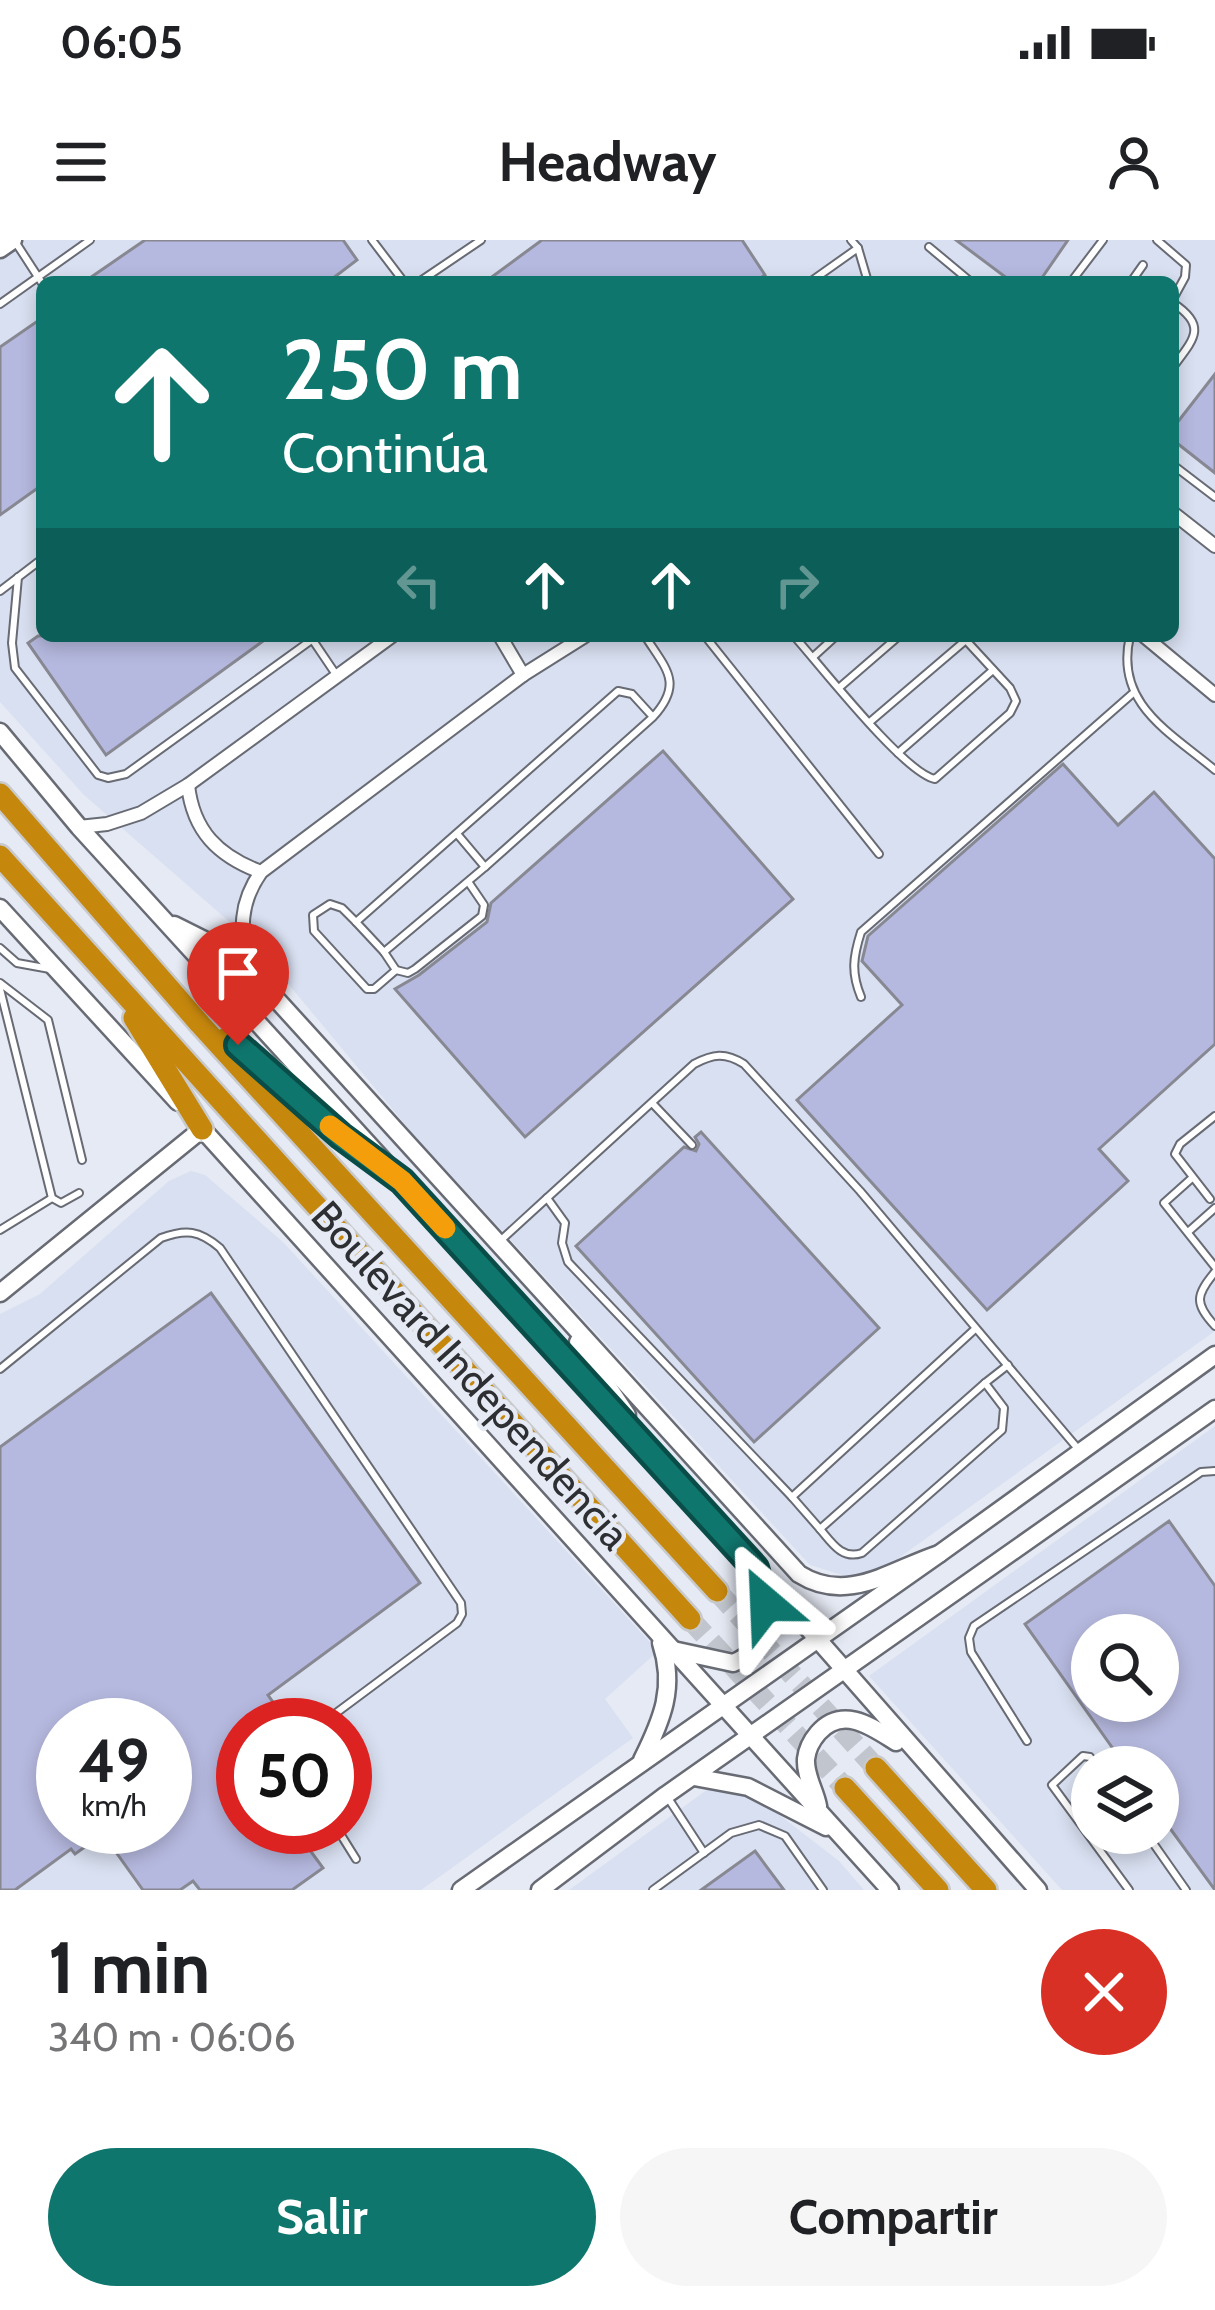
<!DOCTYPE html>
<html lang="es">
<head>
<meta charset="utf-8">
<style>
	body { margin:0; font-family:Cabin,sans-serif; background:#f6f6f6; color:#202124; height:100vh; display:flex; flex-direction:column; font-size:45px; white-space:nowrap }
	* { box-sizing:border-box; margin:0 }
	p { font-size:39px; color:#757577 }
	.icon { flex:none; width:66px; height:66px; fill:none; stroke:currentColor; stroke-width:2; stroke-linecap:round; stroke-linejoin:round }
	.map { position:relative; height:1650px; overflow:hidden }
	.side { display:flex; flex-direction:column; background:#fff; flex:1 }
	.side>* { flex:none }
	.hud { position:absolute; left:36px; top:36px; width:1143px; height:366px; border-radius:18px; box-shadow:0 6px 18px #0003; background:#0f766e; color:#fff; overflow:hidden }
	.buttons { position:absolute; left:1071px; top:1374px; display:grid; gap:24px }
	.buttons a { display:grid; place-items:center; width:108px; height:108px; border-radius:50%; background:#fff; box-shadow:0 6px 18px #0003; font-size:60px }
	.speed { position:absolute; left:36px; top:1458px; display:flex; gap:24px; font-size:60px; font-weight:700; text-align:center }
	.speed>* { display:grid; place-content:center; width:156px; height:156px; border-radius:50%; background:#fff; box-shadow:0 6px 18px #0003; line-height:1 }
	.speed small { font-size:30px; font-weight:400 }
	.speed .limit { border:18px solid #d22; background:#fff; color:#111 }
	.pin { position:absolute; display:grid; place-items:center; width:102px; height:102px; color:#fff; margin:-123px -51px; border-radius:50% 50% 50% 0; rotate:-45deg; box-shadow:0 0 12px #0007 }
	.pin .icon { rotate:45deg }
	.me { position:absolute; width:132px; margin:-66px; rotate:334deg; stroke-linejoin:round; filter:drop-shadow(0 0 9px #0008) }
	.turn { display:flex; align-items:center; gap:42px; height:252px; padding:0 48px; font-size:54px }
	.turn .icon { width:156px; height:156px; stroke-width:2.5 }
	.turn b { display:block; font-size:84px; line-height:102px }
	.lanes { display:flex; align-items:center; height:114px; padding:0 48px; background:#0003; justify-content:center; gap:60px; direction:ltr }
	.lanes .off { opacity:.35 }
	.round { display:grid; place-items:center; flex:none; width:126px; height:126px; border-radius:63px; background:#f6f6f6 }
	.summary { display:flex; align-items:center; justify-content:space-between; height:204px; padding:0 48px }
	h1 { font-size:72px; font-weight:700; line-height:90px }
	.cta { display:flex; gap:24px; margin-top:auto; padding:24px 48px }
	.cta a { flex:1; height:138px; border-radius:72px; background:#0f766e; color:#fff; font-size:48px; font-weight:700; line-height:138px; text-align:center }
	.cta a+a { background:#f6f6f6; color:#202124 }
	.status { display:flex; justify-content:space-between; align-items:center; height:84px; padding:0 60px; background:#fff; direction:ltr }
	.status svg { height:33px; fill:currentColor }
	header { display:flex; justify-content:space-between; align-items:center; height:156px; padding:0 48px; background:#fff; font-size:54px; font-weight:700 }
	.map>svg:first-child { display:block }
</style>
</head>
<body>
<div class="status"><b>06:05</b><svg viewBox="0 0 49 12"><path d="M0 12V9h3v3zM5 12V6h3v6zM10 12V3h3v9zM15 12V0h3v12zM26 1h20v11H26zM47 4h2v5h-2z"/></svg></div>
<header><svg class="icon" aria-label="menu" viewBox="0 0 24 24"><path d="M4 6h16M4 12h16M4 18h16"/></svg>Headway<svg class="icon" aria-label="person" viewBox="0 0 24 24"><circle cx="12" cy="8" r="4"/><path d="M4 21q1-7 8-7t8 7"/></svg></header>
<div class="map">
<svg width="1215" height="1650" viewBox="0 0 1215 1650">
	<rect width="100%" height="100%" fill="#e6eaf4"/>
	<g fill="#d9e0f1" fill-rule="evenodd">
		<path d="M0,0h1215v1091l-326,234 -40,12 -39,-12 -396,-430 -159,-191 -171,-149 -84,-93zM42,42h1131v354h-1131z"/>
		<path d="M191,931l14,4 78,67 375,409 -53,48 28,39 -212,152h-421v-576l40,-20 129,-113zM63,1485h102v102h-102zM243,1485h102v102h-102z"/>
		<path d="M1215,1186v464h-153l-193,-214zM1092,1395h66v66h-66zM1092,1527h66v66h-66z"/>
		<path d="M708,1549l47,7 84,65 25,29h-295z"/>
	</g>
	<g fill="#b6b9df" stroke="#878892" stroke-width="3" fill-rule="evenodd">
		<path d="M145,0h198l14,20 -29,22h-244z"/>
		<path d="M542,0h200l23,35 -10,7h-270z"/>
		<path d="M956,0h112l-29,42h-27z"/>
		<path d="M42,78v167l-42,30v-168z"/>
		<path d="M1215,134v99l-42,-33v-12z"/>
		<path d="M38,396h232l-164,119 -78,-112z"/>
		<path d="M663,511l130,148 -268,238 -130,-148 24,-14 68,-53 4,-19z"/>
		<path d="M1063,524l55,61 36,-33 61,67v185l-116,105 29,32 -141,129 -190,-210 105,-95 -40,-44 6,-25z"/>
		<path d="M701,892l178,196 -125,114 -178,-196 108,-99 12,4 3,-7 -4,-7z"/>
		<path d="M211,1053l209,290 -152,112 14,20 -13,10h-26v102h50l30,41 -31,22h-92l-7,-9 -13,9h-37l-40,-56 -28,20 -4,-5 -56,41h-15v-443zM63,1485h102v102h-102z"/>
		<path d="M1169,1281l46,65v304l-57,-78v-45h-32l-101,-143zM1092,1395h66v66h-66z"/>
		<path d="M755,1611l29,39h-83z"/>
	</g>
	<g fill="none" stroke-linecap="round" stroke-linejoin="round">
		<g stroke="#c1c5cd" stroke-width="21" stroke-dasharray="21 10" stroke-linecap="butt">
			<path d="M717,1351l159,177"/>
			<path d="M690,1379l155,169"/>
		</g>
		<g stroke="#686b74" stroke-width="10">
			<g id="lane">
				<path d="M372,0l32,42"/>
				<path d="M851,0l7,8 10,34"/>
				<path d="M1157,0l29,25 -1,12 -12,22"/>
				<path d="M16,3l26,40"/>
				<path d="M929,7l42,35"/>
				<path d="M419,42l62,-42"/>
				<path d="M810,42l48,-34"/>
				<path d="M1071,42l32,-42"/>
				<path d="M1131,42l12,-17"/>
				<path d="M1173,63c35,23 21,36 0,64"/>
				<path d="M0,64l90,-64"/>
				<path d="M1173,225l42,32"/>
				<path d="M18,337l-6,66 3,25 83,107 10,3 18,-4 191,-138"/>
				<path d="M0,351l42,-32"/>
				<path d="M645,396c21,33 39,47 8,81l-168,150 -101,85 12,18 -22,19h-7l-53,-58 -1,-16 17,-11 12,4 14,14 262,-231 14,3 21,23"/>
				<path d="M705,396l174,218"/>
				<path d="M794,396c26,29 110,137 141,143l75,-66 6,-12 -6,-13 -48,-52"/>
				<path d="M1130,396c-16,68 40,96 85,134"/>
				<path d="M312,399l25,37"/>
				<path d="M813,417l23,-21"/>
				<path d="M840,447l59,-51"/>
				<path d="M871,481l95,-81"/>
				<path d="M898,513l95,-83"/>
				<path d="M458,595l27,32"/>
				<path d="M356,682l28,30"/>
				<path d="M0,708l17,15 33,6"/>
				<path d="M396,730l12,3 7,-4 67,-53 2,-11 -15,-22"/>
				<path d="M0,743l48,37 34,140"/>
				<path d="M0,749l52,209"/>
				<path d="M861,757c-10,-24 -8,-40 0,-65l271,-238"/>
				<path d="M653,864l39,41"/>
				<path d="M1192,938l-28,25 51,64"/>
				<path d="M547,958l147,-134c19,-10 31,-12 50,0l116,127 219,259"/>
				<path d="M1210,959l-35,-45 5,-10 35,-28"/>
				<path d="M0,990l52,-32 9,5 18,-10"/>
				<path d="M1188,992l27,-24"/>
				<path d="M500,1001l47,-43 18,25 -3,20 6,19 224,235"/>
				<path d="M1215,1032c-19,23 -21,31 0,54"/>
				<path d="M974,1090l-182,167 28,32 165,-146"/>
				<path d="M0,1129l161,-131c25,-9 38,-8 59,10l241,355 1,11 -5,9 -137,102"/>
				<path d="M820,1289c12,14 22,31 42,24l140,-123 2,-22 -19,-25 23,-18"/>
				<path d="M1027,1501l-56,-89 -2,-14 5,-12 227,-154 14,-1"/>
				<path d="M1098,1527l-8,-10 -7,-1 -31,29 77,105"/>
				<path d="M668,1558l36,55"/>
				<path d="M336,1587l20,32"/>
				<path d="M1146,1593l40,57"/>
				<path d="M653,1650l78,-57 28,-8 26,11 38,54"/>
			</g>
		</g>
		<g stroke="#686b74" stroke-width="16">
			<g id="street">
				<path d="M1173,273l42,33"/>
				<path d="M500,396l23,39"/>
				<path d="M1144,396l71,59"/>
				<path d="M188,545c5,46 30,71 73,87"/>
				<path d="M79,587l28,-3 34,-11 47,-28 204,-149"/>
				<path d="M248,727c-8,-36 -9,-64 13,-95l262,-197 62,-39"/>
			</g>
		</g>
		<g stroke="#686b74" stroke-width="21">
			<g id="secondary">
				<path d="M0,9l13,-9"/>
				<path d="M0,492l79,95 676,741 283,322"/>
				<path d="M0,668l178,194"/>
				<path d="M174,685l58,29 16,14 551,606c49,31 93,-5 140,-20"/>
				<path d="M195,881l695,769"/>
				<path d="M0,1053l202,-164"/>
				<path d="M578,1102l49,73"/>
				<path d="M673,1410l60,13c40,-16 36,-54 25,-88"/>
				<path d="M642,1520c20,-40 34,-73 19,-117"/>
				<path d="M694,1537l54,10 78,40"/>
				<path d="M818,1566c-3,-16 -13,-30 -12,-47 1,-9 6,-19 12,-26 25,-28 54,-6 78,9"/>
				<path d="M461,1650l478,-336 276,-199"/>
				<path d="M540,1650l126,-95 549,-386"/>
			</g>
		</g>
		<g stroke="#c8c9ca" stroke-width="26">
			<g id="highway">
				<path d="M0,554l200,230 517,567"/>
				<path d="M0,616l690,763"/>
				<path d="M134,778l68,111"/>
				<path d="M226,798c64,40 113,101 176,143"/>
				<path d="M876,1528l110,122"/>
				<path d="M845,1548l93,102"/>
			</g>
		</g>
		<use href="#lane" stroke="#fff" stroke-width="6"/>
		<use href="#street" stroke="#fff" stroke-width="12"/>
		<use href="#secondary" stroke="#fff" stroke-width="16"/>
		<use href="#highway" stroke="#c6870d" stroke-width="21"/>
	</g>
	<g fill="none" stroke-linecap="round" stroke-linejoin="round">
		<g stroke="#0a4d48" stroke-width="30">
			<path id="route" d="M238,805l103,91 61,45 353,387 11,36"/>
		</g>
		<use href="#route" stroke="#0f766e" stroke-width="21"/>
		<path stroke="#f59e0b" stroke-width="21" d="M330,886l72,55 43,47"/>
	</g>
	<g text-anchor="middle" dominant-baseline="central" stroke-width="9" stroke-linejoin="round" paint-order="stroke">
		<g font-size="42" fill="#2d2f32" stroke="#e6eaf4">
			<text transform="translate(471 1135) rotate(48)">Boulevard Independencia</text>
		</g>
	</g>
</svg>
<div class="buttons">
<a><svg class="icon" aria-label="search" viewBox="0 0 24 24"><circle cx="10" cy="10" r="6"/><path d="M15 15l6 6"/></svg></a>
<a><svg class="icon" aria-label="layers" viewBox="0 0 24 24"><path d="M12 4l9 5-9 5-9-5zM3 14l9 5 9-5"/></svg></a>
</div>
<div class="speed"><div>49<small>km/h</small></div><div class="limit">50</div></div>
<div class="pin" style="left:238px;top:805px;background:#d93025"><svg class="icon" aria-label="arrive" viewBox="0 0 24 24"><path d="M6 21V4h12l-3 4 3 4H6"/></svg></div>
<svg class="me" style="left:766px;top:1364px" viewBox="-20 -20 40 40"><path d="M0-17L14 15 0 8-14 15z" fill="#0f766e" stroke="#fff" stroke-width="4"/></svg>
<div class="hud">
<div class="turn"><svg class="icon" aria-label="ahead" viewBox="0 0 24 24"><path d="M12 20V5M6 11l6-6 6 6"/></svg><div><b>250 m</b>Continúa</div></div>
<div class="lanes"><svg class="icon off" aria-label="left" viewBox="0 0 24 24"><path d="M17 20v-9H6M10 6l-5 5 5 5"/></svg><svg class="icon" aria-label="ahead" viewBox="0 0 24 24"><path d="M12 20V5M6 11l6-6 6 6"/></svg><svg class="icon" aria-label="ahead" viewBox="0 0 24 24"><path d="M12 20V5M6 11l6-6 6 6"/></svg><svg class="icon off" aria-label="right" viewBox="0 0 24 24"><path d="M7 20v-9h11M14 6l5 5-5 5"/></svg></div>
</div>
</div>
<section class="side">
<div class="summary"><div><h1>1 min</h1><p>340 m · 06:06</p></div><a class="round" style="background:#d93025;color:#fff"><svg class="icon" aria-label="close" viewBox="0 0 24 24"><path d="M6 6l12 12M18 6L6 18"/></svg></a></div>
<div class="cta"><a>Salir</a><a>Compartir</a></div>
</section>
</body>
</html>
